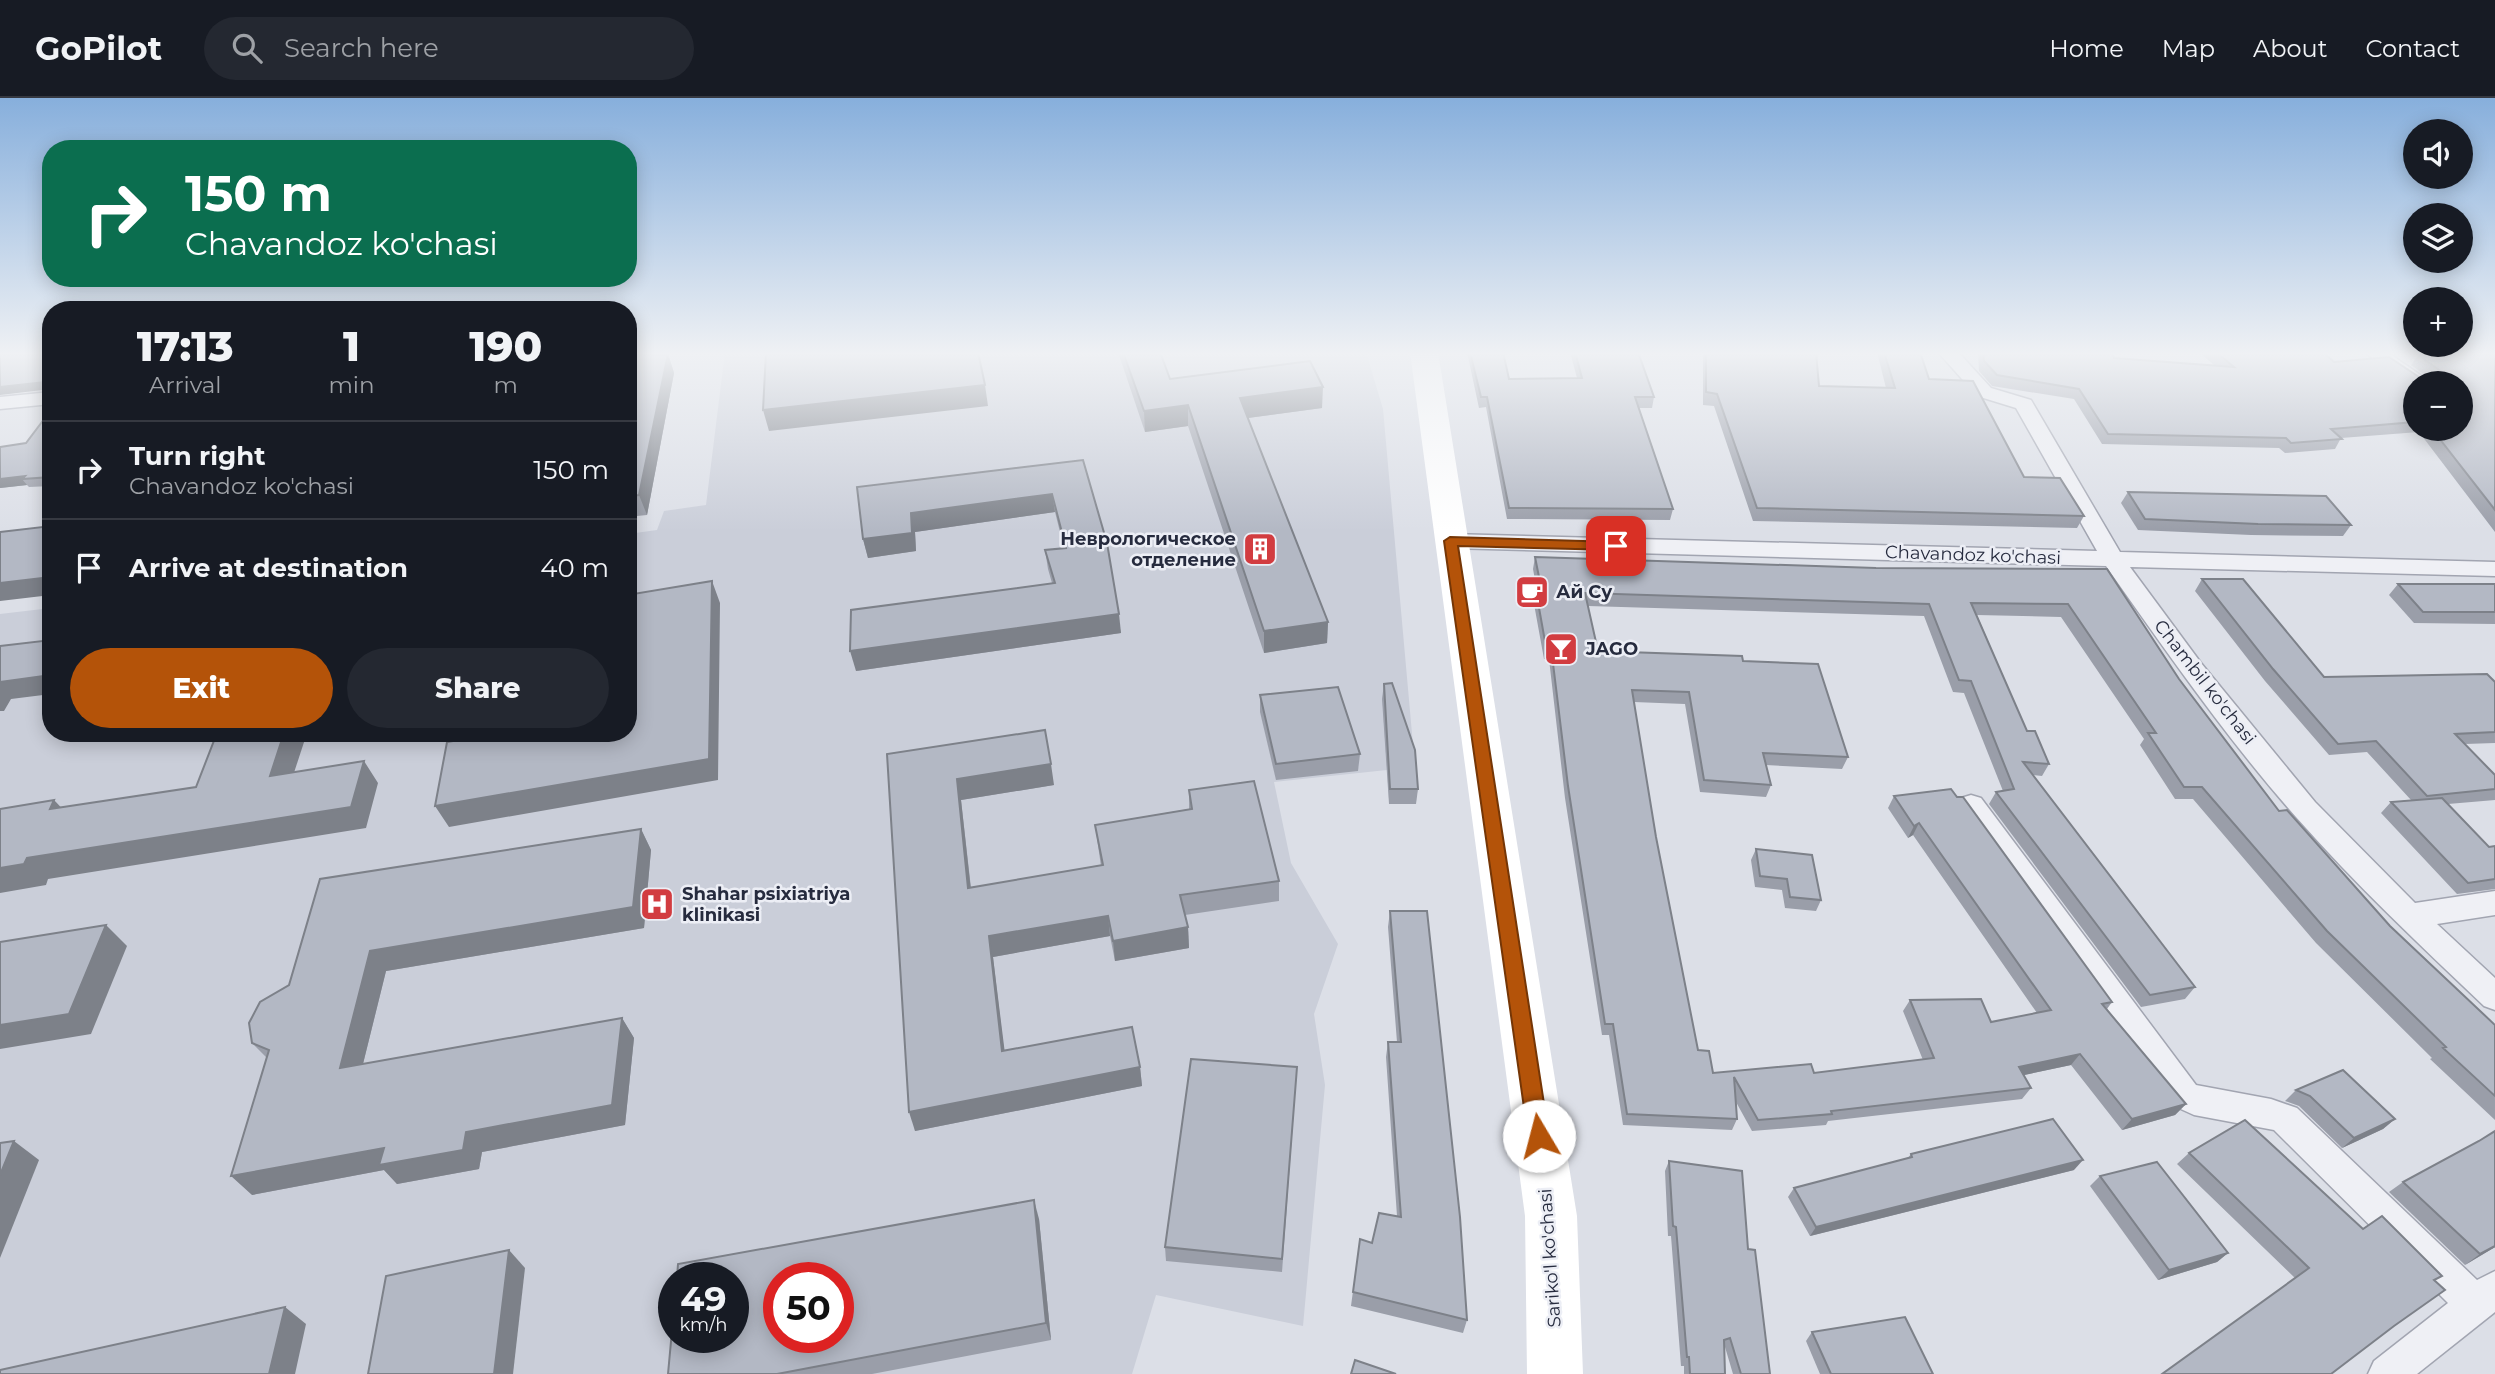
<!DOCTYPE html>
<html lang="en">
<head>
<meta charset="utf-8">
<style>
	body { margin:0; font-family:Montserrat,sans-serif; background:#242831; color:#f1f3f6; height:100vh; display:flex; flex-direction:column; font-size:26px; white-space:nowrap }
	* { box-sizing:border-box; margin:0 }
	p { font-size:23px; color:#9ea1a6 }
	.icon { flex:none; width:38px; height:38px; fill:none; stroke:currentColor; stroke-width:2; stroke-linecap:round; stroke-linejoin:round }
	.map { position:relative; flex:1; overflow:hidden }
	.side { position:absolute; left:42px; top:203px; width:595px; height:441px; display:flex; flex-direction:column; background:#171b24; border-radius:28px; box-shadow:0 4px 18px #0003 }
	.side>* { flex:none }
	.guide { position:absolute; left:42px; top:42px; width:595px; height:147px; border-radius:28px; box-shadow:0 4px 18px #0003; background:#0b6e4f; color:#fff; overflow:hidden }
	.fabs { position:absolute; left:2403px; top:21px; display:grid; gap:14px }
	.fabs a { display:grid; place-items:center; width:70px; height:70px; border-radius:50%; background:#171b24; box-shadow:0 4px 18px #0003; font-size:35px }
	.speed { position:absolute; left:658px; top:1164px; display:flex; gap:14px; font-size:35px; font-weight:700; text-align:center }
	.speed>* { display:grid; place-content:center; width:91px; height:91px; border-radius:50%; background:#171b24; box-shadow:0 4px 18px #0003; line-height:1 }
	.speed small { font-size:18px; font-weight:400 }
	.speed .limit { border:10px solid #d22; background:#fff; color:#111 }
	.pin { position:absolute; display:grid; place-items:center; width:60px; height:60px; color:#fff; margin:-30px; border-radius:14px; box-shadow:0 4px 10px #0006 }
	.me { position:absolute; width:77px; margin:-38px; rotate:352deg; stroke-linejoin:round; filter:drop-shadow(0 0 5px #0008) }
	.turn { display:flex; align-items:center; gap:24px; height:147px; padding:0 28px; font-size:32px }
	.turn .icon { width:91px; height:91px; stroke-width:2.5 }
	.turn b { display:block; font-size:49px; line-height:60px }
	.eta { display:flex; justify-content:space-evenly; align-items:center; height:119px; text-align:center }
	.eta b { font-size:42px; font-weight:800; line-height:49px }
	.cta { display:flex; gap:14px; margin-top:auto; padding:14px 28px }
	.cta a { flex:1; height:80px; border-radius:42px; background:#b45309; color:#fff; font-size:28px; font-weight:800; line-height:80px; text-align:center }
	.cta a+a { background:#242831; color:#f1f3f6 }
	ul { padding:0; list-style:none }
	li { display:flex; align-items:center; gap:21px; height:98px; padding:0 28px; border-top:2px solid #363941 }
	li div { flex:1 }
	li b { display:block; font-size:26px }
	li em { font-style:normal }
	header { display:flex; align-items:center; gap:42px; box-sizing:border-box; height:98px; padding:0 35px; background:#171b24; border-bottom:2px solid #363941 }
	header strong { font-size:33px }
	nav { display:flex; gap:38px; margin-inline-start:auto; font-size:24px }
	.search { width:490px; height:63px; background:#242831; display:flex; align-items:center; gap:18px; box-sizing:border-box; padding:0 24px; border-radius:38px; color:#9ea1a6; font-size:26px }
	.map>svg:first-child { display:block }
</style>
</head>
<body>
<header>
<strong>GoPilot</strong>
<div class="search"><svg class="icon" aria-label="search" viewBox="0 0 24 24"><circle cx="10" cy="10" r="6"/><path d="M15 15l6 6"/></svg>Search here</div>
<nav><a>Home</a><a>Map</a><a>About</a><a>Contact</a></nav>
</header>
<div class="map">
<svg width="2495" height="1276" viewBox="0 0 2495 1276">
	<rect width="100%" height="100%" fill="#dcdfe7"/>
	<path fill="#caced9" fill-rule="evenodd" d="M725,254h641l17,57 32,358 -141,15 17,81 47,81 -24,70 11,71 -22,241 -147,-31 -24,79h-1132v-760l51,-6v125h577v-199l29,-4 7,-19 42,-6zM674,1180h59v59h-59zM779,1180h59v59h-59z"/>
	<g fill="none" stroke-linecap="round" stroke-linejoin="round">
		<g stroke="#a2a5b1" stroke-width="3">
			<g id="minor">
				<path d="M1938,254h20l33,36 40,12 89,152 375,10v14l-365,-9 71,96 114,139 100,101 80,-12v24l-58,9 58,54v32l-11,-4c-64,-61 -129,-122 -188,-189 -69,-78 -130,-166 -190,-251l-656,-18 -8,-2 -3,-5 3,-5 8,-2 647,17 -81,-143 -39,-12z"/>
				<path d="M2364,254h23l45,31h-17v4z"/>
				<path d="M51,294v12l-51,5v-12z"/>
				<path d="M1971,697l10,3 215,287 75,14 26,9 180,172 18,-9v41l-78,62h-49l6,-13 74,-58 -174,-173 -80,-15 -22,-10 -211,-293 -4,-7 4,-7z"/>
			</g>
		</g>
		<use href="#minor" fill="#eff0f5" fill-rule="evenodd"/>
		<path fill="#fff" fill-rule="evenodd" d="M1410,254h28l139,864 6,158h-56l-2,-158z"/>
	</g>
	<g fill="#9a9ea9" fill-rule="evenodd">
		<path d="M628,254h38v2h2l6,19 -27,142 -10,1 -6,68z"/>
		<path d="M1118,254h42l10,27 152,29 -74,10 80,204 -1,21 -63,10 -76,-227 -43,6z"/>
		<path d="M1467,254h36l6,27 68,-1 -7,-26h68l16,45 -2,11h-13l34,101 -3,11 -163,-1 -21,-112 -7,1z"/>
		<path d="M1703,254h113l3,34 67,2 -9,-36h43l9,27 95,98 60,39 -7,12 -324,-7 -39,-115 -11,-1z"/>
		<path d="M1978,254h134l2,6 100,7 -14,-12 1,-1h122l11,10 88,17 3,-4 -14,-10 7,-10 77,-3v180l-76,-100 -78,6 -6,11 -50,4 -6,-5 -177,-4 -28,-45 -82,-13 -13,-15zM2415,285l45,46h-45z"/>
		<path d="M51,312v76l-22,1 -2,-2 -27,3 26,-45z"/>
		<path d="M1083,362l38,173 -265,38 196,-88 -4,-14 -3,-19 19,-2 -9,-36 -140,20 1,19 -48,7 -5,-19z"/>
		<path d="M2128,394l223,33 -8,11 -92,-1 -113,-5 -17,-27z"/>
		<path d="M1535,459l341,11 231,1 72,110 100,132 111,115 105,99v95l-65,-61 2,-1 -116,-115 -123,-144h-18l-35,-54 4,-6 -83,-122 -84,-2 50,116 22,33 -7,12 -9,-1 162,212 -10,12 -44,8 -152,-203 7,-12 7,-1 -39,-98 -11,-1 -29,-76 -336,-10 10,45 145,10 105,96 -6,12 -76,-4 5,20 -5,12 -66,-5 -15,-88 -51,-2 22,135 42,213 15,23h101l109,-13 -20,-49 7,-11 81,22 46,-9 -124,-178 -5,3 -20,-30 6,-12 218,206 -5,7 79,95 -11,11 -53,15 -51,-65 -47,10 7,13 -9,11 -194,22 -2,4 -74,6 -16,-29 1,17 -5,11 -109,-5 -14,-90h-7l-37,-237 -16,-139h-5l-10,-55 2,-13h1l-4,-22z"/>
		<path d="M2202,481l122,98 171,5v61l-30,1 30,31v25l-47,4 41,43 6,-1v43l-38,5 -76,-81 10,-11 20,-2 -44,-48 -38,3 -64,-74 -70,-90z"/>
		<path d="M2398,486h97v40l-81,-1 -25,-28z"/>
		<path d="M1384,586l34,105 -2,15h-27l-7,-105z"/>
		<path d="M1260,597l100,59 -2,17 -82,9 -16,-68z"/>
		<path d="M887,656l167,31 -93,15 10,88 130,-22 -6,-41 94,-16v-19l90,91v20l-94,14 3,12 1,21 -74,13 -5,-25 -117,21 11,94 136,16 2,19 -227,45z"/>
		<path d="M641,731l10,21 -7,78 -258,43 -23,93 259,-46 12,20 -9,87 -143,27 -3,17 -82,15 -13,-14 -132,25 15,-137 -15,-15z"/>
		<path d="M1756,751l65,51 -5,11 -31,-3 -3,-18 -27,-3 -4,-27z"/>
		<path d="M1390,813l77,409 -4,13 -112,-27 9,-67 12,4 25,-27 -11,-159 2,-15h9l-9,-115z"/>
		<path d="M1297,969l-15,205 -116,-11 -1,-14z"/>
		<path d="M2296,992l99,29 -12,10 -41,19 -43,-42 -14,-5z"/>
		<path d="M2479,1043l16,106 -30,18 -76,-73 14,-10z"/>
		<path d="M2189,1055l174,76 79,47 -7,4 -41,46 -99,-48 -118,-114z"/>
		<path d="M1911,1056l163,16 -264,66 -22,-39 6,-9 114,-30z"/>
		<path d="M1669,1063l79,88 22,125h-37l-8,-27v27h-41v-8h-3l-10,-130h-3l-3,-65z"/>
		<path d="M2100,1078l128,77 -11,9 -59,18 -68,-94z"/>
		<path d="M1039,1121l12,121 -179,34h-204z"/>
		<path d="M1812,1234l121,42h-113l-14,-33z"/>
	</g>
	<g fill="#7d8189">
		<path d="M657,254h9l-3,22 -7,-19z"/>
		<path d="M668,256l6,19 -27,142 -8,-20z"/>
		<path d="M45,284l6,7 -51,6v-8z"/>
		<path d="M985,287l3,21 -219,25 -6,-21z"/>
		<path d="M1323,289l-1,21 -82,11v-21z"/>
		<path d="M1188,307v21l-43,6 -1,-21z"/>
		<path d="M25,378l-3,3 5,6 -27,3v-9z"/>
		<path d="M1052,396l3,18 -140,20 1,19 -48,7 -5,-19 48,-26z"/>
		<path d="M630,398l7,20 -6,68h-3v-75z"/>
		<path d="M51,479v18l-51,6v-18z"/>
		<path d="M712,483l8,22 -2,177 -269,47 -14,-21 274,-47z"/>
		<path d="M1119,516l2,19 -265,38 -6,-20z"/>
		<path d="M1328,524l-1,21 -63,10v-22z"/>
		<path d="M51,577v19l-40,5 -7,12h-4v-29z"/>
		<path d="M186,635h48l-43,7z"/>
		<path d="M284,635h23l-21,64 -16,-21z"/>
		<path d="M364,663l14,22 -12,45 -318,51 -2,6 -46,8v-25l27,-10z"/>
		<path d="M1051,666l3,21 -93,15 12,109 -5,-21 -11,-109z"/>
		<path d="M54,702l20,21 -24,-12z"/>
		<path d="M1919,725l-6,12 -5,3 6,-12z"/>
		<path d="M641,731l10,21 -7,78 -258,43 -29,117 -17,-20 30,-117z"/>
		<path d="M1108,818l2,20 -117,21 14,113 -5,-19 -13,-115z"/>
		<path d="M106,827l21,21 -36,88 -91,15v-24z"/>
		<path d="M1188,829l1,21 -74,13 -2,-20z"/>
		<path d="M622,920l12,20 -9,87 -143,27 -3,17 -82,15 -13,-14 -132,25 -21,-19 235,-44z"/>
		<path d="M2080,956l-9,11 -61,13 9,-11z"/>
		<path d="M1140,969l2,19 -227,45 -6,-19z"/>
		<path d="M2186,1006l-11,11 -53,15 10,-11z"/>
		<path d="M2395,1021l-12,10 -41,19 12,-10z"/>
		<path d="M14,1043l25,19 -39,98v-83z"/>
		<path d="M2083,1062l-9,10 -264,66 6,-9z"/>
		<path d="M1034,1102l5,19 12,121 -5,-17z"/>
		<path d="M2495,1148v1l-30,18 15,-11z"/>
		<path d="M509,1152l16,18 -12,106h-19z"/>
		<path d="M2228,1155l-11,9 -59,18 11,-10z"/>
		<path d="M285,1209l21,17 -11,50h-26z"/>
	</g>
	<g fill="#b3b8c4" stroke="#7d8189" stroke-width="2" fill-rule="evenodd">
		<path d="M0,254h51v32h-3l-3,-2 -45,5z"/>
		<path d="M628,254h29l-1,3 12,-1 -29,141 -9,1 -2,13z"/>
		<path d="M766,254h212l7,33 -222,25z"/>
		<path d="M1123,254h37l10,27 140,-18 13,26 -83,11 88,224 -64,9 -76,-226 -44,6z"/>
		<path d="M1470,254h33l6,27 73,-1 -7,-26h63l16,45h-19l38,112 -164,-1 -22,-111h-6z"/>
		<path d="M1706,254h110l3,34 76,2 -11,-36h36l9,27 44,2 51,96 36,1 24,38 -327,-8 -40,-114 -11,-2z"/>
		<path d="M1983,254h129l2,6 120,9 -18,-15h107l11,10 55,-5 33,22 3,-4h14l3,-3 -24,-17 35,-3h42v158l-63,-81h28v-46h-45v39l-84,7 11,10 -51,4 -5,-5 -178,-4 -29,-45 -82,-14 -13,-14z"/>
		<path d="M51,312v67l-29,2 3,-3 -25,3v-32l26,-4z"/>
		<path d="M1083,362l24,83 12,71 -269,37 1,-41 204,-27 -10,-33 21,-2 -14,-54 -141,19 1,20 -49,6 -6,-52z"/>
		<path d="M2128,394l198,4 25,29 -93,-1 -113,-5z"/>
		<path d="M51,428v51l-51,6v-51z"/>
		<path d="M1535,459l341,11 231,1 72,110 100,132 8,-1 103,116 105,99v71l-52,-48 3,-1 -119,-116 -125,-144h-18l-36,-54h8l-88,-129 -97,-1 56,128h8l14,33 -26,-2 172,225 -45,8 -154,-203 18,-3 -43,-108 -12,-1 -30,-76 -344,-11 13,58 144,5 1,5 75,3 30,93 -85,-4 8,32 -67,-5 -15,-88 -57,-2 24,147 42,213 11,1 4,22 98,-9 3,9 120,-15 -24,-58 71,-1 10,23 60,-12 -132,-187 -5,3 -20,-30 57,-7 6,8h6l149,205 -10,2 84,100 -54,15 -52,-65 -61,13 12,21 -200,23 1,3 -74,6 -24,-43 3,42 -110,-5 -14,-90h-8l-37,-238 -17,-139h-5l-10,-56 6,1z"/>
		<path d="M2202,481h41l81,98 163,-3 8,8v50l-40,2 40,41v14l-68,7 -51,-55 -38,3 -65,-75z"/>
		<path d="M712,483l-3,178 -274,47 12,-64 55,-9h126v-79l5,-60z"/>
		<path d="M2398,486h97v28h-72z"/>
		<path d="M51,542v35l-51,7v-36z"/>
		<path d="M1392,585l23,67 3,39h-28l-6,-105z"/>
		<path d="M1338,589l22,67 -84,10 -16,-69z"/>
		<path d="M1045,632l6,34 -94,15 11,109 135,-23 -8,-40 97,-16 -3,-19 65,-9 25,100 -99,14 8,32 -75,14 -5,-25 -119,20 13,115 130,-24 8,40 -231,45 -22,-358z"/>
		<path d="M217,635h67l-14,43 94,-15 -13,46 -324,51 -3,6 -24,4v-59l54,-9 -4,9 146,-22z"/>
		<path d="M2442,700l47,49 6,-1v33l-27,4 -77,-81z"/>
		<path d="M641,731l-8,78 -263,44 -30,117 282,-50 -10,87 -146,27 -3,18 -84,15 5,-17 -153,28 38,-126 -17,-7 -3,-20 11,-21 29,-17 31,-106z"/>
		<path d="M1756,751l56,6 9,45 -31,-3 -3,-18 -27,-3z"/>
		<path d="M1390,813h37l33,306 7,103 -114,-28 7,-53 12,4 7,-30 22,4 -13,-175h13z"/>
		<path d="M106,827l-37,89 -69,11v-83z"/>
		<path d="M1191,961l106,8 -15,192 -117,-12z"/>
		<path d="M2343,972l52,49 -41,19 -44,-42 -14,-6z"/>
		<path d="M2053,1021l30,41 -267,67 -22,-39 118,-31 -1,-3z"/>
		<path d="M2245,1022l118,109 19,-13 60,60 -8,4 11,10 -51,36 -63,48h-169l147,-106 -120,-115z"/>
		<path d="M2495,1033v115l-15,8 -77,-72 76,-41z"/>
		<path d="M14,1043l-14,34v-32z"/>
		<path d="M1669,1063l73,10 6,78 7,1 15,124h-29l-11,-36 -6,2 1,34h-35l-1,-17h-2l-11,-130 -3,-1z"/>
		<path d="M2157,1064l71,91 -59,17 -69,-94z"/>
		<path d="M1034,1102l12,123 -269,51h-109l6,-65v28h59v-59h-56l1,-14zM779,1180h59v59h-59z"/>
		<path d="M509,1152l-15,124h-126l18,-98z"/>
		<path d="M285,1209l-16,67h-269v-4z"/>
		<path d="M1905,1219l28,57h-102l-19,-42z"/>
		<path d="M1355,1262l41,14h-45z"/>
	</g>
	<linearGradient id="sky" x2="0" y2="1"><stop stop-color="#87afdc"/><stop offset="0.59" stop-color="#eff1f4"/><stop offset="1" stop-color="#eff1f4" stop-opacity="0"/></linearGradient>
	<rect width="2495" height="433" fill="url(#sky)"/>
	<path fill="#b45309" stroke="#753606" stroke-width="2" d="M1450,439l166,5 7,4 -7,4 -158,-4 91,590 -3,7 -7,3 -8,-3 -3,-7 -84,-595z"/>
	<defs>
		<g id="building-square" transform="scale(1.75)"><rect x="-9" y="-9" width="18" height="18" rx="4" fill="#d23c40" stroke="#eceef5"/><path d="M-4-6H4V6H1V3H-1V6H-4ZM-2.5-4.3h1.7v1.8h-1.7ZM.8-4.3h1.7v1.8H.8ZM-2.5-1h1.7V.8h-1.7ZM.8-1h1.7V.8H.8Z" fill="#fff"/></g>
		<g id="cafe-square" transform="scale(1.75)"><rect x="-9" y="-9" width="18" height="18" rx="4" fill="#d23c40" stroke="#eceef5"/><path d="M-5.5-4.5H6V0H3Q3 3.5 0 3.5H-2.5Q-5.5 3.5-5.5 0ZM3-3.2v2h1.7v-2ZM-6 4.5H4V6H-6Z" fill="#fff"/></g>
		<g id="bar-square" transform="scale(1.75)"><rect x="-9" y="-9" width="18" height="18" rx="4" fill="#d23c40" stroke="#eceef5"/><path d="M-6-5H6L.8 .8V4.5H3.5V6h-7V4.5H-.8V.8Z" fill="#fff"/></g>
		<g id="hospital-square" transform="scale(1.75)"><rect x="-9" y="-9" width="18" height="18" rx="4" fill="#d23c40" stroke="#eceef5"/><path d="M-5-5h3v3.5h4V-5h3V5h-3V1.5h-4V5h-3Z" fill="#fff"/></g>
	</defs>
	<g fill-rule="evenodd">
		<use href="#building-square" x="1260" y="451"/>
		<use href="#cafe-square" x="1532" y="494"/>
		<use href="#bar-square" x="1561" y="551"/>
		<use href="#hospital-square" x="657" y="806"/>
	</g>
	<g text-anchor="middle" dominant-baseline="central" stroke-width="5" stroke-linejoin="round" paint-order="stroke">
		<g font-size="18" font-weight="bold" fill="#262b3e" stroke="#eceef5" text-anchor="start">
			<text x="1236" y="441" text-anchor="end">Неврологическое<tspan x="1236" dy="21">отделение</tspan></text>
			<text x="1556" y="494">Ай Су</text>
			<text x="1586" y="551">JAGO</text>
			<text x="682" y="796">Shahar psixiatriya<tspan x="682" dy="21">klinikasi</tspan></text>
		</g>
		<g font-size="18" fill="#262b3e" stroke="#eceef5">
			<text transform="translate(1973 457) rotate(2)">Chavandoz ko'chasi</text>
			<text transform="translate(2205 584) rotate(52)">Chambil ko'chasi</text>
			<text transform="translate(1550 1160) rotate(-94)">Sariko'l ko'chasi</text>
		</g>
	</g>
</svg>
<div class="fabs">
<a><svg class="icon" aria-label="sound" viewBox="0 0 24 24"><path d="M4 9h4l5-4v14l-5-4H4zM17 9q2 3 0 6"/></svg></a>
<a><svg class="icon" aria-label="layers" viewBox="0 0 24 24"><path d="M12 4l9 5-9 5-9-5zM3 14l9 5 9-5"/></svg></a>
<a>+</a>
<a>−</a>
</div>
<div class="speed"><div>49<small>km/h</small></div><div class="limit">50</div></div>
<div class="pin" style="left:1616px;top:448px;background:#d93025"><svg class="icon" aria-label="arrive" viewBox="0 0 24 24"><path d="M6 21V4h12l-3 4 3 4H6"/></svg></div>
<svg class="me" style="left:1539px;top:1038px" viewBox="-20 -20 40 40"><circle r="19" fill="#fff"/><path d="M0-13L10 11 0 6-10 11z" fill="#b45309"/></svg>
<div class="guide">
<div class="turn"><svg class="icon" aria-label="right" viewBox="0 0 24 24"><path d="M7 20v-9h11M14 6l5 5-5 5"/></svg><div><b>150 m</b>Chavandoz ko'chasi</div></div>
</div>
<section class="side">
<div class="eta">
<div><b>17:13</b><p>Arrival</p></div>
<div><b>1</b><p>min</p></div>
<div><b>190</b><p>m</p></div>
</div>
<ul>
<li><svg class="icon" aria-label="right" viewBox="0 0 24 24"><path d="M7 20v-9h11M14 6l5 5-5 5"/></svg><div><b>Turn right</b><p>Chavandoz ko'chasi</p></div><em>150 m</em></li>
<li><svg class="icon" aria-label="arrive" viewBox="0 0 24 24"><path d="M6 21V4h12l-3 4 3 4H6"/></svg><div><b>Arrive at destination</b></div><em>40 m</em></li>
</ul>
<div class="cta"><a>Exit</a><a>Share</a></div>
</section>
</div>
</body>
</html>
